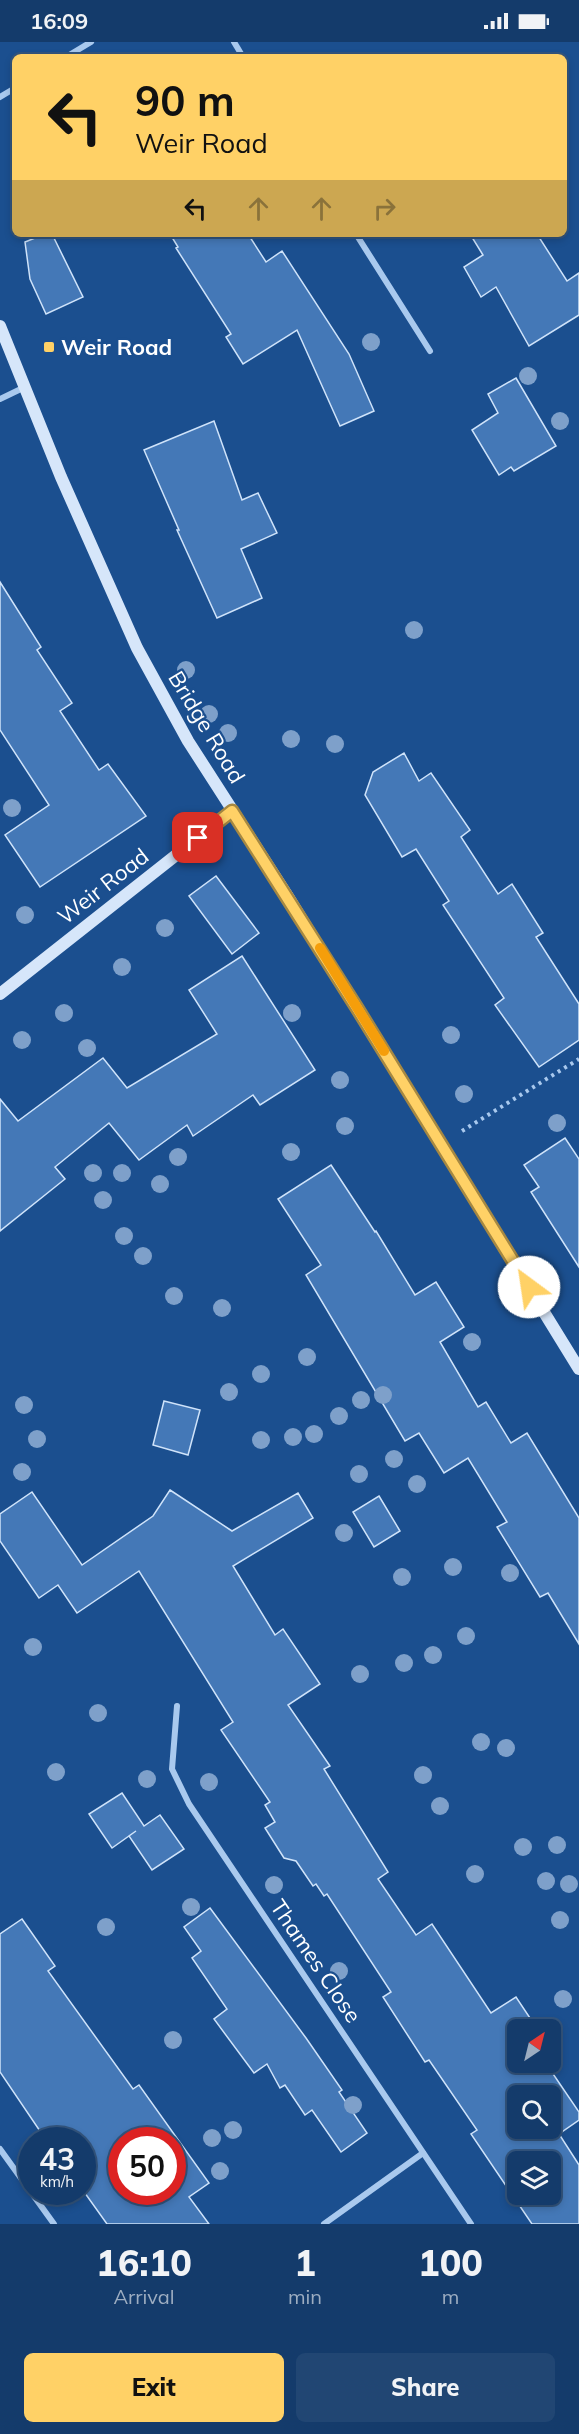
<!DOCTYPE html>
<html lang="en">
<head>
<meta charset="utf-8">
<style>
	body { margin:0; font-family:Mulish,sans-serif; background:#214673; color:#f1f3f6; height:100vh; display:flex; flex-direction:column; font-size:22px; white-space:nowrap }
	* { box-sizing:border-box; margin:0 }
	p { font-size:20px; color:#9dadc1 }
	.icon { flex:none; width:33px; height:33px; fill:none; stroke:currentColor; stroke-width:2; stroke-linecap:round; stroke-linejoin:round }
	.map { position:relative; height:2182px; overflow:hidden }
	.panel { display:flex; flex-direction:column; background:#143b6b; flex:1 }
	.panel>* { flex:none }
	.guide { position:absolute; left:12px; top:12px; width:555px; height:183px; border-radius:9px; box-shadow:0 3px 9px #0003,0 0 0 2px #33557e; background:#ffd166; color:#111; overflow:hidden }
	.needle { width:39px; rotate:35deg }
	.tools { position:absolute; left:507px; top:1977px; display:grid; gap:12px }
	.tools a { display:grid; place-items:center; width:54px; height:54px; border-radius:9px; background:#143b6b; box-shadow:0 3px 9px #0003,0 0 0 2px #33557e; font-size:30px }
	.speed { position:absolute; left:18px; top:2085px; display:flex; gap:12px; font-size:30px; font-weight:700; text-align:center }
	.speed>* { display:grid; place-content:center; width:78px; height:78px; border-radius:50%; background:#143b6b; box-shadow:0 3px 9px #0003,0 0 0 2px #33557e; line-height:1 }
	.speed small { font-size:15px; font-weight:400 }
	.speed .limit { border:9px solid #d22; background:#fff; color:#111 }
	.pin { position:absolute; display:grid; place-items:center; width:51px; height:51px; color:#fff; margin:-26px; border-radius:12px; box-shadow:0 3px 9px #0006 }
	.me { position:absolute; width:66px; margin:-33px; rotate:329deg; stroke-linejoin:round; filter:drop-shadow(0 0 4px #0008) }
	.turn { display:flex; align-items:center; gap:21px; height:126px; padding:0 24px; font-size:27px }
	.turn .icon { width:78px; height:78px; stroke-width:2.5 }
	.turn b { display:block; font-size:42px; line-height:51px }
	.lanes { display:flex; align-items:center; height:57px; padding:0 24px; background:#0003; justify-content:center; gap:30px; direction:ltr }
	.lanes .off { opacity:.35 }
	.eta { display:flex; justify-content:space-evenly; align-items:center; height:102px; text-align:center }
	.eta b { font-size:36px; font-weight:800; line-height:42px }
	.cta { display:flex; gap:12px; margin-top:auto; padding:12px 24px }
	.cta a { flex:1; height:69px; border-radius:9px; background:#ffd166; color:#111; font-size:24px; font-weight:800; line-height:69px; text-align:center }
	.cta a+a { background:#214673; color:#f1f3f6 }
	.status { display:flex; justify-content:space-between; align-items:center; height:42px; padding:0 30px; background:#143b6b; direction:ltr }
	.status svg { height:16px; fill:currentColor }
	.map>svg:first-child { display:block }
</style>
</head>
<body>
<div class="status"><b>16:09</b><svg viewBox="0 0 49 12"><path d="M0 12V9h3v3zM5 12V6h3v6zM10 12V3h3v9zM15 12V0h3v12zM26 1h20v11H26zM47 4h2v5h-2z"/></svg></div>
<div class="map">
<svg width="579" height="2182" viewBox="0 0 579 2182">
	<rect width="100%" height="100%" fill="#1b4f8f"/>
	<g fill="#4478b7" stroke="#cfe3fa" stroke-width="1.5" fill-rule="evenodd">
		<path d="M45,192h7l31,63 -37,17 -16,-35 -5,-37z"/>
		<path d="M170,192h78l18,28 16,-11 67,103 25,57 -34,15 -43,-96 -54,34 -17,-27 5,-3 -55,-86 2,-1z"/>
		<path d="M470,192h67l30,47 12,-8v42l-50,31 -33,-59 -15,10 -17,-30 19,-12z"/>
		<path d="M516,336l40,68 -42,25 -3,-4 -12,8 -27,-45 26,-17 -10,-19z"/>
		<path d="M214,379l28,79 16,-7 19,40 -36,16 21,49 -45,20 -40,-88h2l-35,-80z"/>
		<path d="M0,540l41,65 -4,3 35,53 -12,8 39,59 9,-6 38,52 -106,71 -35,-52 44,-30 -49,-75z"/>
		<path d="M404,711l15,28 12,-8 39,57 -9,7 37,57 14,-10 31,49 -7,4 43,67v36l-40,27 -44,-62 9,-7 -61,-93 6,-4 -33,-52 -14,8 -37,-62 8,-23z"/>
		<path d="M216,834l43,57 -27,21 -43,-58z"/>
		<path d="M242,914l73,114 -55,35 -7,-10 -60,41 -6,-11 -48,35 -30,-37 -54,44 10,12 -65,52v-132l18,22 85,-63 24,30 90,-54 -28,-44z"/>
		<path d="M565,1096l14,21v108l-48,-75 8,-5 -15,-22z"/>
		<path d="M331,1123l44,67 1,-1 39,64 21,-13 28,45 -24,15 38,65 8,-5 25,41 16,-10 52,85v126l-31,-51 -8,4 -43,-70 10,-5 -39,-64 -24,15 -25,-40 -14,8 -99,-166 15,-10 -43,-66z"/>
		<path d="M164,1359l36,9 -12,45 -35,-10z"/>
		<path d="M170,1448l62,41 66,-38 15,25 -80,48 42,69 8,-6 37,55 -32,21 42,61 -6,3 64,103 -10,7 38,56 16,-11 59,89 25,-16 22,33h-20v32h27l34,50v8l-20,14 20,31v59h-47l-61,-90 6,-4 -48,-70 -4,2 -42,-65 8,-5 -64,-98 -3,2 -8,-12 -3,2 -17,-25 -12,-3 -19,-30 10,-6 -10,-17 5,-3 -49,-72 12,-8 -94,-151 -62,42 -19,-28 -19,13 -39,-57v-27l32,-22 50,73 71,-49zM518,2054h32v32h-32zM518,2120h32v32h-32z"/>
		<path d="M379,1454l21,35 -26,16 -21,-35z"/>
		<path d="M122,1751l22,33 16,-11 24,34 -32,21 -23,-34 7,-5 -24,17 -23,-34z"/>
		<path d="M210,1866l96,130 36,52 -3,2 28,41 -26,19 -29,-42 -7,5 -20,-30 -5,3 -13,-24 -13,9 -40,-54 13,-10 -35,-51 9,-7 -17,-24z"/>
		<path d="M22,1877l33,47 -7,5 85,118 6,-4 70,98 -20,14 20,27h-102l-25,-35v-49h-36l-46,-68v-138zM122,2098h50v52h-50z"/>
	</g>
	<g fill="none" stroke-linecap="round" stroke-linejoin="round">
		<path stroke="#a9c9ee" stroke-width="4" stroke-dasharray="3 4.5" stroke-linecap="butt" d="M462,1089l117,-72"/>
		<g stroke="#a9c9ee" stroke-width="6">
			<path d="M234,0l9,15"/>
			<path d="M66,15l25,-15"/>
			<path d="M0,55l15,-9"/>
			<path d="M356,192l74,117"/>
			<path d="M0,357l25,-12"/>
			<path d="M177,1664l-5,63 17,35 282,420"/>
			<path d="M0,2107l54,75"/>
			<path d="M324,2182l99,-71"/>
		</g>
		<g stroke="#d6e6fa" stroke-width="12">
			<path d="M0,284l61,151 76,171 51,93 99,154 292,474"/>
			<path d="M0,952l232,-183"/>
		</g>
	</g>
	<g fill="#7ea0ca">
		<circle cx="371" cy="300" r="9"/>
		<circle cx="528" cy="334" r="9"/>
		<circle cx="560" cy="379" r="9"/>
		<circle cx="414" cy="588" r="9"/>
		<circle cx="186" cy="628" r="9"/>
		<circle cx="209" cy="672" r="9"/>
		<circle cx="228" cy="691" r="9"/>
		<circle cx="291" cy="697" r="9"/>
		<circle cx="335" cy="702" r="9"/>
		<circle cx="12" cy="766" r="9"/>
		<circle cx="25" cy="873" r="9"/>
		<circle cx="165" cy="886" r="9"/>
		<circle cx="122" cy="925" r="9"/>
		<circle cx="64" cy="971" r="9"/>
		<circle cx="292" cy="971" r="9"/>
		<circle cx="451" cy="993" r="9"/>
		<circle cx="22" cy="998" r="9"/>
		<circle cx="87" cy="1006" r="9"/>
		<circle cx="340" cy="1038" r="9"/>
		<circle cx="464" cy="1052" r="9"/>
		<circle cx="557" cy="1081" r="9"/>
		<circle cx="345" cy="1084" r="9"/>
		<circle cx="291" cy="1110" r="9"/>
		<circle cx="178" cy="1115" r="9"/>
		<circle cx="93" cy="1131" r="9"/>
		<circle cx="122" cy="1131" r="9"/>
		<circle cx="160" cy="1142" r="9"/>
		<circle cx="103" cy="1158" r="9"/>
		<circle cx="124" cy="1194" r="9"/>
		<circle cx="143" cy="1214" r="9"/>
		<circle cx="174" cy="1254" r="9"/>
		<circle cx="222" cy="1266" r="9"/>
		<circle cx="472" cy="1300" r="9"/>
		<circle cx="307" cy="1315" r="9"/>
		<circle cx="261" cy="1332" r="9"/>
		<circle cx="229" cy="1350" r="9"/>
		<circle cx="383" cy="1353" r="9"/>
		<circle cx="361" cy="1358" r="9"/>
		<circle cx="24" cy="1363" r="9"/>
		<circle cx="339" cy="1374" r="9"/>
		<circle cx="314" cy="1392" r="9"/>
		<circle cx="293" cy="1395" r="9"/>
		<circle cx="37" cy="1397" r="9"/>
		<circle cx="261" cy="1398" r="9"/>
		<circle cx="394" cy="1417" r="9"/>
		<circle cx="22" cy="1430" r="9"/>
		<circle cx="359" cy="1432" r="9"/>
		<circle cx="417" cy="1442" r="9"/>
		<circle cx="344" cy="1491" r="9"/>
		<circle cx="453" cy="1525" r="9"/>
		<circle cx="510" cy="1531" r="9"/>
		<circle cx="402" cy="1535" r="9"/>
		<circle cx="466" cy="1594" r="9"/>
		<circle cx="33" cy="1605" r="9"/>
		<circle cx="433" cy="1613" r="9"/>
		<circle cx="404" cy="1621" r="9"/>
		<circle cx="360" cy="1632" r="9"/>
		<circle cx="98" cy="1671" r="9"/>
		<circle cx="481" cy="1700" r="9"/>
		<circle cx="506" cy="1706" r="9"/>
		<circle cx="56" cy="1730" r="9"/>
		<circle cx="423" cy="1733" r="9"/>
		<circle cx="147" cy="1737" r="9"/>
		<circle cx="209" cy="1740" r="9"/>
		<circle cx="440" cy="1764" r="9"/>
		<circle cx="557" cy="1803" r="9"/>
		<circle cx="523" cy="1805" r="9"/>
		<circle cx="475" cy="1832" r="9"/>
		<circle cx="546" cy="1839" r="9"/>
		<circle cx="569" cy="1842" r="9"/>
		<circle cx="274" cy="1843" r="9"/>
		<circle cx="191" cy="1865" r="9"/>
		<circle cx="560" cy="1878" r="9"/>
		<circle cx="106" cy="1885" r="9"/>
		<circle cx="339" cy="1929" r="9"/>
		<circle cx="563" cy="1957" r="9"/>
		<circle cx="173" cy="1998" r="9"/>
		<circle cx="353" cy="2063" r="9"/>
		<circle cx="233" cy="2088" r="9"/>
		<circle cx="212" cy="2096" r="9"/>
		<circle cx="220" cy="2129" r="9"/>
	</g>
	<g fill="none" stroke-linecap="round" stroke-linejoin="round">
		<g stroke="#a68842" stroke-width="15">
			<path id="route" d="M198,796l34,-27 125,197 172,279"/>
		</g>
		<use href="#route" stroke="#ffd166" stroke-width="10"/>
		<path stroke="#f59e0b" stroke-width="10" d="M320,906l64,103"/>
	</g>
	<rect fill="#ffd166" stroke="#1b4f8f" stroke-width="2" x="43" y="299" width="12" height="12" rx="3"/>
	<g text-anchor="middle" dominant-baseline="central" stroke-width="4.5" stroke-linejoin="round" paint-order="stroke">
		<g font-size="22" font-weight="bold" fill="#fff" stroke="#1b4f8f" text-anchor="start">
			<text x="61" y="305">Weir Road</text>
		</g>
		<g font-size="22" fill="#fff" stroke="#1b4f8f">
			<text transform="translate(207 685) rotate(59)">Bridge Road</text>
			<text transform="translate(103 844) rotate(-38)">Weir Road</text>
			<text transform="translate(316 1919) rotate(56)">Thames Close</text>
		</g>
	</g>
</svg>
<div class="tools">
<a><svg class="needle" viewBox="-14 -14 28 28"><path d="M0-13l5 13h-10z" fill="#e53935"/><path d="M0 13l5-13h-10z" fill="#9dadc1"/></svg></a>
<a><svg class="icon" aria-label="search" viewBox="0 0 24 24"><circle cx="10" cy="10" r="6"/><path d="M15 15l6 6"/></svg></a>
<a><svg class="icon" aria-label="layers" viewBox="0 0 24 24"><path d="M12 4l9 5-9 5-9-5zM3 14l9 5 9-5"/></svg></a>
</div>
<div class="speed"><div>43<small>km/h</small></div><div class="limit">50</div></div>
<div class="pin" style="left:198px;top:796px;background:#d93025"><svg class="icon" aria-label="arrive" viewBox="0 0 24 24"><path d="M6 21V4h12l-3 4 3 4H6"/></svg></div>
<svg class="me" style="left:529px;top:1245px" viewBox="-20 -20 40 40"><circle r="19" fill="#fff"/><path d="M0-13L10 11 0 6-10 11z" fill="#ffd166"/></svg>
<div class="guide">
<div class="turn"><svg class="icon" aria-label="left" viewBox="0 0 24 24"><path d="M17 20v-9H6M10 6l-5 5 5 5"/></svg><div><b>90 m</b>Weir Road</div></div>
<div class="lanes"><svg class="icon" aria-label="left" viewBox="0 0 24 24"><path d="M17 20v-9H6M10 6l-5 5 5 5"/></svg><svg class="icon off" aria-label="ahead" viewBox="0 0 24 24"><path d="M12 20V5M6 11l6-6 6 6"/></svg><svg class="icon off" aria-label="ahead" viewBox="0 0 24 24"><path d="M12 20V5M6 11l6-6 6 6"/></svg><svg class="icon off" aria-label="right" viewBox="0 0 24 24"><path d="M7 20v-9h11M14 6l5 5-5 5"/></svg></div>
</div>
</div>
<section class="panel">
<div class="eta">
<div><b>16:10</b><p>Arrival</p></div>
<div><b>1</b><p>min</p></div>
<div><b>100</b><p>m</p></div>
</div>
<div class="cta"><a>Exit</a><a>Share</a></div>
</section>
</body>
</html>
